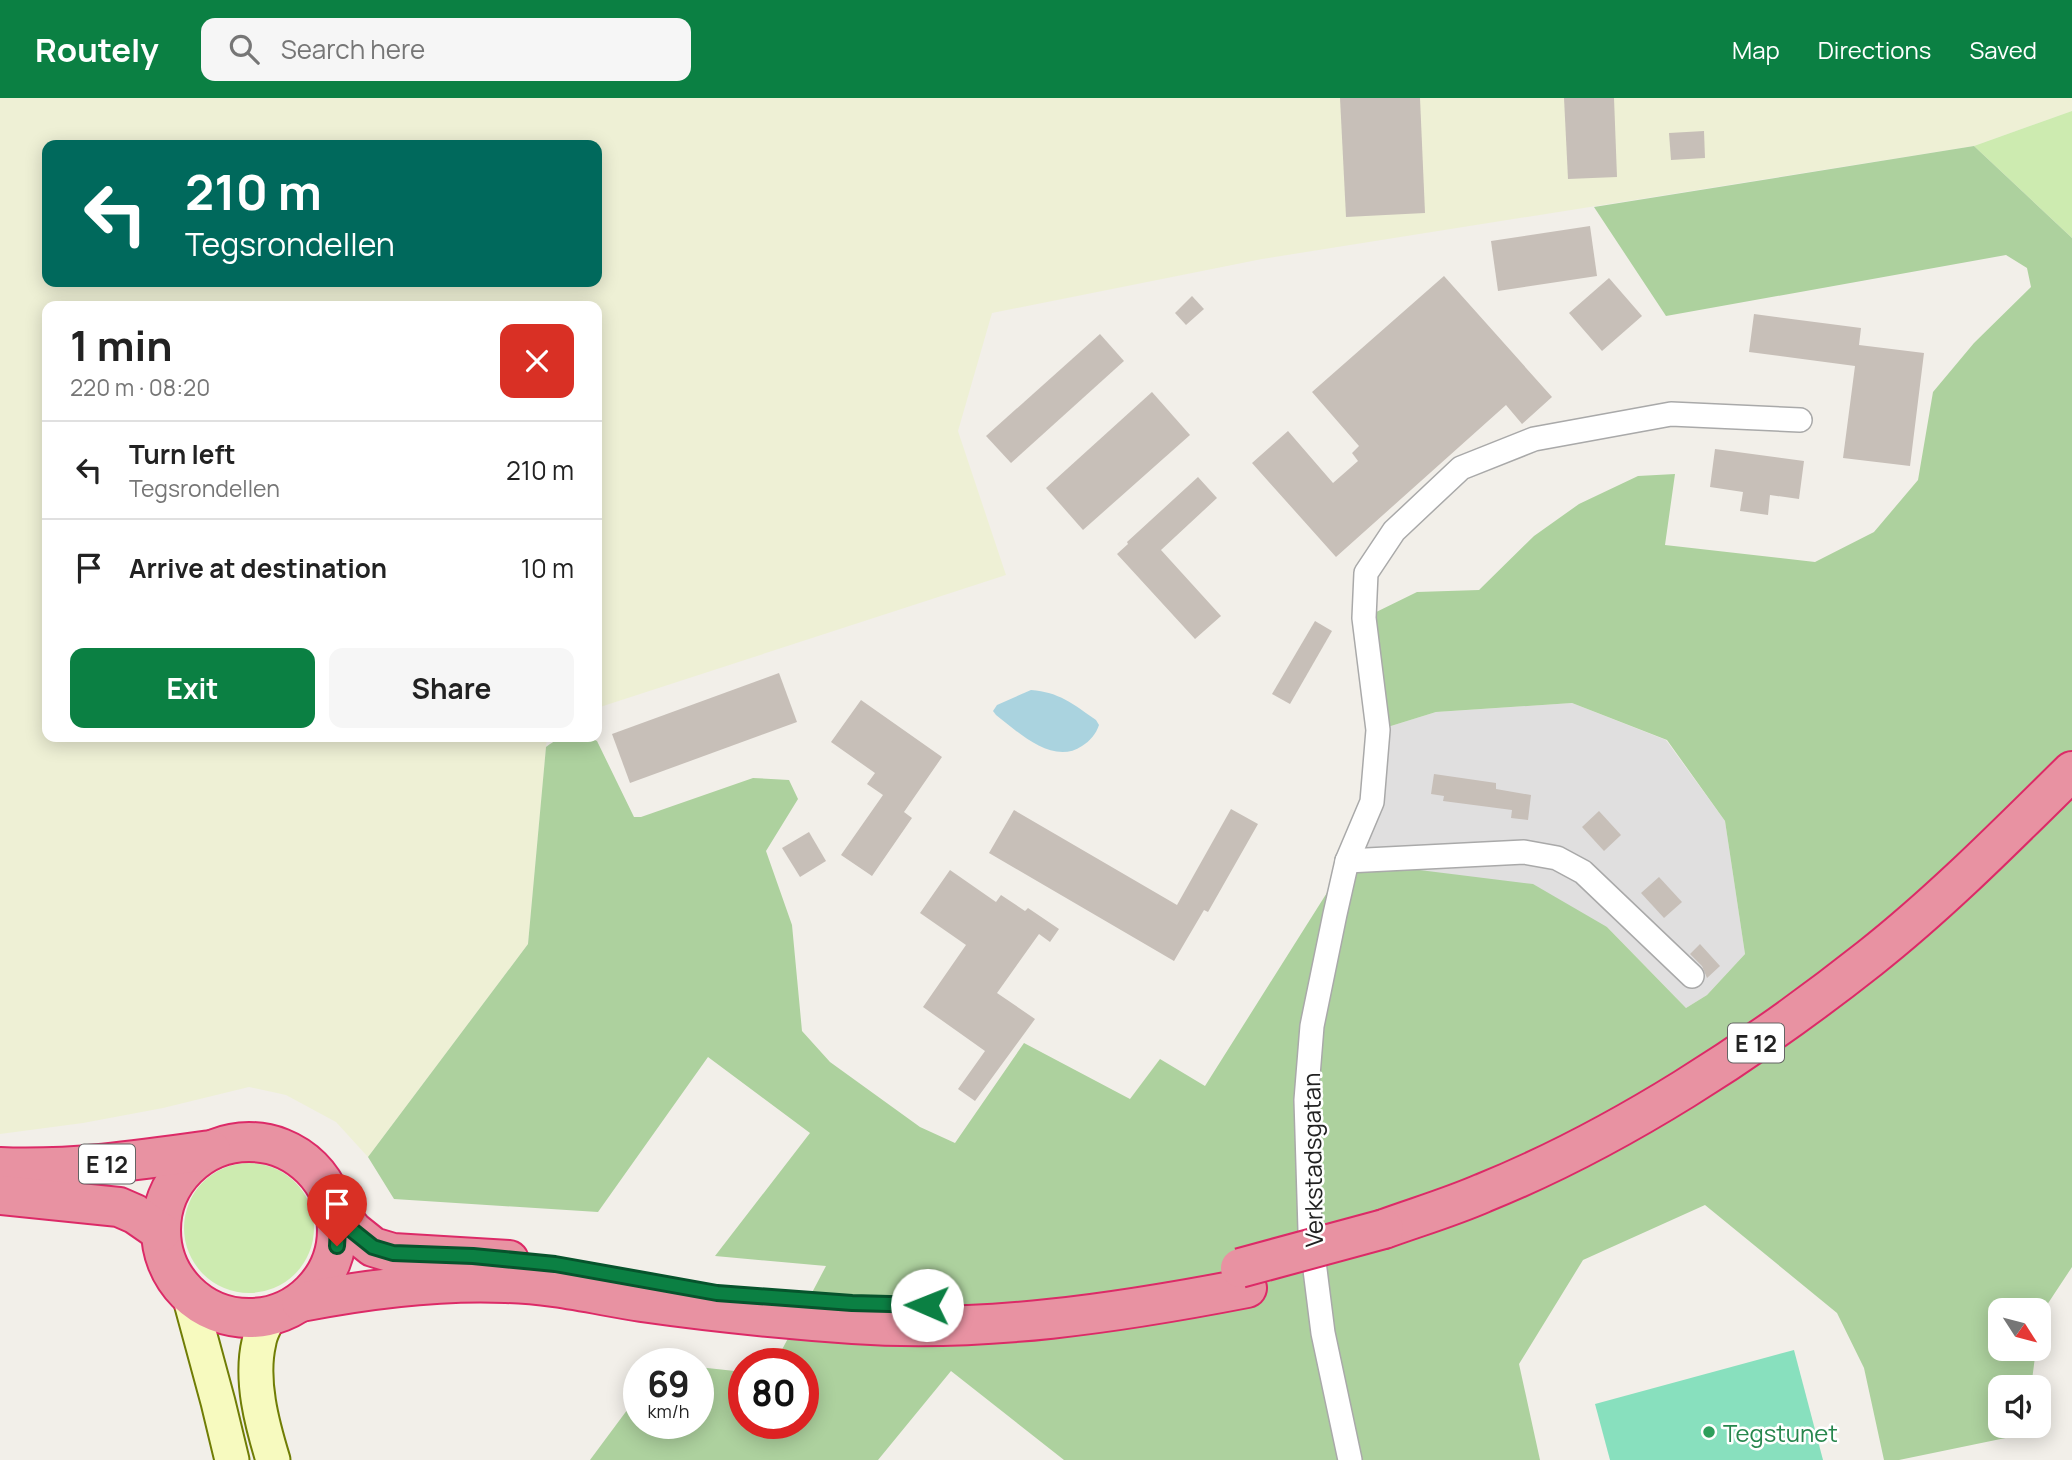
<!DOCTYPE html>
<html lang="en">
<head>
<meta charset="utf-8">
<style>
	body { margin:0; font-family:Manrope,sans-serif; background:#f6f6f6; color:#222; height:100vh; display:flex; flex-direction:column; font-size:26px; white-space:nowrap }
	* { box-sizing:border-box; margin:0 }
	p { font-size:23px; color:#767676 }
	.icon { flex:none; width:38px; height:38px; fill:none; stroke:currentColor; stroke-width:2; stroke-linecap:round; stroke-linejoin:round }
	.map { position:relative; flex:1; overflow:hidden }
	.drawer { position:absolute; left:42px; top:203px; width:560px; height:441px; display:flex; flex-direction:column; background:#fff; border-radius:14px; box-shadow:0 4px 18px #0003 }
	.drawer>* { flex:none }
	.guide { position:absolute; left:42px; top:42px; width:560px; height:147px; border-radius:14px; box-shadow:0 4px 18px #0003; background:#00695c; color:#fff; overflow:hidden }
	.needle { width:46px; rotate:126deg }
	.fabs { position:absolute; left:1988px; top:1200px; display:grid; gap:14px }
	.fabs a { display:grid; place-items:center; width:63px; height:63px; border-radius:14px; background:#fff; box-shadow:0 4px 18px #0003; font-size:35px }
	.speed { position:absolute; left:623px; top:1250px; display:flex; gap:14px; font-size:35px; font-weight:700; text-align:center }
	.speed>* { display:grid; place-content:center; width:91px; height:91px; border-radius:50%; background:#fff; box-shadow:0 4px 18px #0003; line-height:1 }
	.speed small { font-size:18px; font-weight:400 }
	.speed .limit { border:10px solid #d22; background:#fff; color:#111 }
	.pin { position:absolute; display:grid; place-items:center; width:60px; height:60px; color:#fff; margin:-72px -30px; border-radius:50% 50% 50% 0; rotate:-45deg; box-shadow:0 0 7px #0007 }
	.pin .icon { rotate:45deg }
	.me { position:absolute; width:77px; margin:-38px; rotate:271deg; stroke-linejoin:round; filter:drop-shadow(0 0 5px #0008) }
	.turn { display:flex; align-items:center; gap:24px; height:147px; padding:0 28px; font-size:32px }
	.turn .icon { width:91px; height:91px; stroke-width:2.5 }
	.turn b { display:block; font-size:49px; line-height:60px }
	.round { display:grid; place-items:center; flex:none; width:74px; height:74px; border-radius:14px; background:#f6f6f6 }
	.headline { display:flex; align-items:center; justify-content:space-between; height:119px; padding:0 28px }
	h1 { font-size:42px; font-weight:700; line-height:52px }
	.cta { display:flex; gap:14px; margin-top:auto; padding:14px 28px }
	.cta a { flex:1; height:80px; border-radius:14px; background:#0b8043; color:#fff; font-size:28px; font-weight:700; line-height:80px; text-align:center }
	.cta a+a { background:#f6f6f6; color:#222 }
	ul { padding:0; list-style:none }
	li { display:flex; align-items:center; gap:21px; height:98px; padding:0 28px; border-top:2px solid #e0e0e0 }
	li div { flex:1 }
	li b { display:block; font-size:26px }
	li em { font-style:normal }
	header { display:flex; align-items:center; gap:42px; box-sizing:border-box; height:98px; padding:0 35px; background:#0b8043; color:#fff }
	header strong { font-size:33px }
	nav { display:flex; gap:38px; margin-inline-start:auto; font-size:24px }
	.search { width:490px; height:63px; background:#f6f6f6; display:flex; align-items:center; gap:18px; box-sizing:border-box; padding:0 24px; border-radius:14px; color:#767676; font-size:26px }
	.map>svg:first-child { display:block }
</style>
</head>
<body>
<header>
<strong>Routely</strong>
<div class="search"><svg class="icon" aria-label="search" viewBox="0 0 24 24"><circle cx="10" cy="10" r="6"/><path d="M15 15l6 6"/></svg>Search here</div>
<nav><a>Map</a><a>Directions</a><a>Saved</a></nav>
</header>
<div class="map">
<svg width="2072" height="1362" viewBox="0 0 2072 1362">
	<rect width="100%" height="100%" fill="#f2efe9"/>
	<path fill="#e0dfdf" d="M1572,605l94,37 59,81 20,133 -38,41 -21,13 -79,-81 -260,-66 31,-131 58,-18z"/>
	<path fill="#eef0d5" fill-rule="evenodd" d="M0,0h2072v13l-98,35 -712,113 -270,54 -34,118 48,144 -409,133v-402h-550v431h500l-19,207 -160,213 -32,-35 -50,-27 -37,-8 -86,21 -80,15 -83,11zM47,47h550v137h-550z"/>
	<g fill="#cdebb0">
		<path d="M2072,13v127l-98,-92z"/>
		<circle cx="249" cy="1130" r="65"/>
	</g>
	<path fill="#add19e" d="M1974,48l98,92v1029l-33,50v6v-12h-39v38h36l-5,39h-31v38h22l-2,9 -121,25h-15l-20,-92 -27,-55 -132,-108 -122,55 -64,104 21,96h-476l-113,-89 -73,89h-288l49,-66v29h59v-56l46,5v51h59v-60h-28l51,-97 -111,-10 95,-123 -102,-76 -110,155 -204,-13 -26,-42 160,-213 18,-197c14,-11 34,-15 51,-6l37,76h7l112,-39 36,2 9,19 -32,52 26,74 10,106 28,31 90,65 35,16 69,-100 106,56 30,-40 45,27 142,-225 186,23 74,43 79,81 21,-13 38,-41 -20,-133 -58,-81 -95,-37 -136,9 -58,18 -14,-112 53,-26 62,-2 55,-54 45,-32 59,-28 37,-2 -10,71 150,17 59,-30 44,-52 15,-88 41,-49 57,-56 -4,-19 -21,-13 -340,61 -72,-109z"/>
	<path fill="#88e0be" d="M1794,1252l29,110h-213l-15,-56z"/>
	<path fill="#aad3df" d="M1031,592c28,2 42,14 65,30l3,5c-3,9 -9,16 -17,21 -29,20 -64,-14 -86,-31l-3,-4 4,-6z"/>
	<g fill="#c7bfb8">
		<path d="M1340,0h80l5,115 -79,4z"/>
		<path d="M1564,0h50l3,79 -49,2z"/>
		<path d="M1704,33l1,27 -34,2 -2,-27z"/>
		<path d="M1590,128l7,50 -99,15 -7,-50z"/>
		<path d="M1444,178l108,121 -30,27 -16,-19 -170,152 -84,-94 36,-32 45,52 25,-22 -6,-8 7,-7 -47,-54z"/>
		<path d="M1609,180l33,38 -40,35 -33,-38z"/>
		<path d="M1192,198l12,13 -18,16 -11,-12z"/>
		<path d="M1754,216l107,14 -2,17 65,8 -14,113 -67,-8 12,-92 -106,-14z"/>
		<path d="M1100,236l24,27 -113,102 -25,-27z"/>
		<path d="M1152,294l38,43 -107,95 -37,-42z"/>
		<path d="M1715,351l89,12 -5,38 -29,-4 -2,20 -28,-4 3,-19 -33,-5z"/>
		<path d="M1198,379l19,21 -56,52 60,66 -26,23 -78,-85 11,-10 -1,-2z"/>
		<path d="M1315,523l17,10 -42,73 -18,-10z"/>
		<path d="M779,575l18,49 -167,61 -18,-49z"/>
		<path d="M861,602l81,57 -38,55 8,6 -40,58 -31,-21 42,-60 -16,-11 8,-11 -44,-31z"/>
		<path d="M1434,676l62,9v6l35,6 -3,25 -17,-2 1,-8 -69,-9 1,-5 -13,-2z"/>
		<path d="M1231,711l27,15 -50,88 -4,-2 -30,51 -185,-108 25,-43 163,95z"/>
		<path d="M1599,713l22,24 -17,16 -22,-24z"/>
		<path d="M809,734l17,29 -26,16 -18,-29z"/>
		<path d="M950,772l46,32 5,-7 24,16 3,-3 31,21 -9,13 -11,-8 -42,59 38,26 -60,82 -17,-12 27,-38 -62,-44 43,-62 -46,-32z"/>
		<path d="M1659,779l23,25 -18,16 -23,-25z"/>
		<path d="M1700,846l20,22 -13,12 -5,-12 -12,-12z"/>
	</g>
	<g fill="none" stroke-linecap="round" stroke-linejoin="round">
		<g stroke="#a9a9a9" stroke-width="26">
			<g id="street">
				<path d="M1347,763l177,-9 33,6 26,14 109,104"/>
				<path d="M1350,1362l-27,-127 -13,-103 -4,-130 6,-74 23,-112 12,-53 25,-59 6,-72 -14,-112 2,-45 28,-42 67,-63 73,-29 137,-25 129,6"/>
			</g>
		</g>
		<g stroke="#707d05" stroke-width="37">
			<g id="secondary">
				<path d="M189,1197l29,107 14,58"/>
				<path d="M269,1219c-4,8 -9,17 -10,25 -9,38 3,82 14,118"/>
			</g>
		</g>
		<g stroke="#dc2a67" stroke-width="42">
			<g id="highway">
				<circle cx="249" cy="1132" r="88"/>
				<path d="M0,1069c71,3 140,-7 211,-17"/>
				<path d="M0,1097l119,12 16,7 26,18"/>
				<path d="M336,1112l17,21 20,16 20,6 116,7"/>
				<path d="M1384,1131c33,-12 67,-22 99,-36 136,-55 272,-144 387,-235 72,-57 137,-123 202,-187"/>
				<path d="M301,1204c67,-13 136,-22 205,-19 46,1 91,12 136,19 70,10 140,17 211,22 132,9 265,-11 394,-36"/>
			</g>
		</g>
		<use href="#street" stroke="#fff" stroke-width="23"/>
		<use href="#secondary" stroke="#f7fabf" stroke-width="33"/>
		<use href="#highway" stroke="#e892a2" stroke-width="38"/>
		<g stroke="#dc2a67" stroke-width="42" stroke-linecap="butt">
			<path id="highway-bridge" d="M1240,1170l144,-39"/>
		</g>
		<use href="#highway-bridge" stroke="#e892a2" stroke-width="38"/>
	</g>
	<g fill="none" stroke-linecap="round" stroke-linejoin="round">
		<g stroke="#07532c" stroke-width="18">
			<path id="route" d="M337,1148l1,-17 -2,-19 17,21 20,16 20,6 80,3 82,8 162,29 135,10 75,2"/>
		</g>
		<use href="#route" stroke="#0b8043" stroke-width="12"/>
	</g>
	<circle fill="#2e9e5b" stroke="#fff" stroke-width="2.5" cx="1709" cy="1334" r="7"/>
	<g text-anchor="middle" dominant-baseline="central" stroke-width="5" stroke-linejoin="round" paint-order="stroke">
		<g fill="#fff" stroke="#646464" stroke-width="2">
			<rect x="1728" y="925.5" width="56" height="39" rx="5"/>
			<rect x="79" y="1046.5" width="56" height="39" rx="5"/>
		</g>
		<g font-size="23" font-weight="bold" fill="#222">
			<text x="1756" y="945">E 12</text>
			<text x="107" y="1066">E 12</text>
		</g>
		<g font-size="24" fill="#222" stroke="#fff">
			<text transform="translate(1312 1062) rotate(-91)">Verkstadsgatan</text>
		</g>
		<g font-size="24" fill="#27864d" stroke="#fff" text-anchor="start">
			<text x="1723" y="1334">Tegstunet</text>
		</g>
	</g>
</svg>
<div class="fabs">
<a><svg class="needle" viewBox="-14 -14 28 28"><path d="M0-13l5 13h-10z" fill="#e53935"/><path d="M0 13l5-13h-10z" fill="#767676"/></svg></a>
<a><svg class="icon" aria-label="sound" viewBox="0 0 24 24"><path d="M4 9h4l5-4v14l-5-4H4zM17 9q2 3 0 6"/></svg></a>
</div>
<div class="speed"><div>69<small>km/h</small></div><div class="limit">80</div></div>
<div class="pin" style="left:337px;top:1148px;background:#d93025"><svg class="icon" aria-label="arrive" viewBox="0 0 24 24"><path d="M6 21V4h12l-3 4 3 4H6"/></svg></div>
<svg class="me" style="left:927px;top:1207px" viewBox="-20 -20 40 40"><circle r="19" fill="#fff"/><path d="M0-13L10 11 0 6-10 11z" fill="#0b8043"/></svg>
<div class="guide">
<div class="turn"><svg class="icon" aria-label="left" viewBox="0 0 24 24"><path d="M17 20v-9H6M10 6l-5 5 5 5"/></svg><div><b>210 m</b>Tegsrondellen</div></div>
</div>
<section class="drawer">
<div class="headline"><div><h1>1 min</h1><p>220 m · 08:20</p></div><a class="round" style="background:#d93025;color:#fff"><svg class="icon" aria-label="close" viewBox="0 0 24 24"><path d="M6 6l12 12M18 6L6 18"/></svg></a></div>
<ul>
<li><svg class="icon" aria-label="left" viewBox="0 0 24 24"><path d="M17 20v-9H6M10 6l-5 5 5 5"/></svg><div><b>Turn left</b><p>Tegsrondellen</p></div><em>210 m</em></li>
<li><svg class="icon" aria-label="arrive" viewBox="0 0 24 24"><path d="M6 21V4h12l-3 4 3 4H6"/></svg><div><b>Arrive at destination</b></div><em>10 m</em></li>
</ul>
<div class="cta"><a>Exit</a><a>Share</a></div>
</section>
</div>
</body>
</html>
